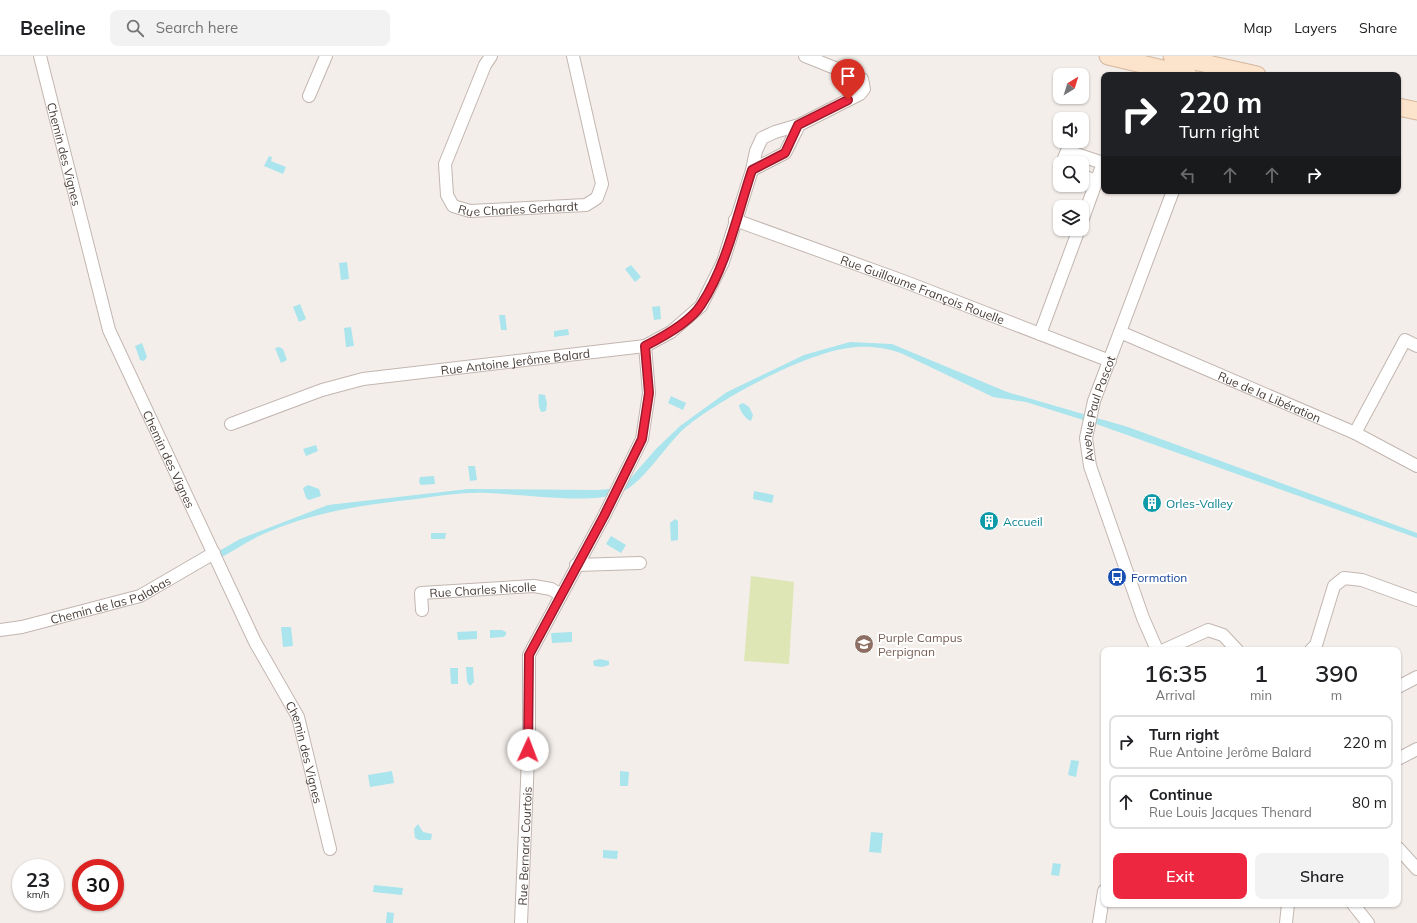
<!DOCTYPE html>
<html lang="en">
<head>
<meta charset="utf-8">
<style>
	body { margin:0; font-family:Mulish,sans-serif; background:#f2f2f2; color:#202124; height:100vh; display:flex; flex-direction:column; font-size:15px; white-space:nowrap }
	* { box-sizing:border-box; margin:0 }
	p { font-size:13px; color:#757577 }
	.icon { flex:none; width:22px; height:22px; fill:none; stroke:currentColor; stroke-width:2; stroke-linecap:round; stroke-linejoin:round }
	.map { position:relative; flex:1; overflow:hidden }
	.side { position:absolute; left:1101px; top:591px; width:300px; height:260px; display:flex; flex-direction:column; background:#fff; border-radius:8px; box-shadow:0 1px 3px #0004 }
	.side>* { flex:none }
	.guide { position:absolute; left:1101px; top:16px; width:300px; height:122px; border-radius:8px; box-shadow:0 1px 3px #0004; background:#202124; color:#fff; overflow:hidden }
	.needle { width:26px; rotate:38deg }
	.buttons { position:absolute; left:1053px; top:12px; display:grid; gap:8px }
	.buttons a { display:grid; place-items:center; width:36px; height:36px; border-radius:8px; background:#fff; box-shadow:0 1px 3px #0004; font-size:20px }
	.speed { position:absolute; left:12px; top:803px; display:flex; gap:8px; font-size:20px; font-weight:700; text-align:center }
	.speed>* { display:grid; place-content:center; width:52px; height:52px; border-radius:50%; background:#fff; box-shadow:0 1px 3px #0004; line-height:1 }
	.speed small { font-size:10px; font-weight:400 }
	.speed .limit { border:6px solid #d22; background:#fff; color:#111 }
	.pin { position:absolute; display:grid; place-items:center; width:34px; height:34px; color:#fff; margin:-41px -17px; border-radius:50% 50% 50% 0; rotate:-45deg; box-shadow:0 0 4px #0007 }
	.pin .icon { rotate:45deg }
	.me { position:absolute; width:44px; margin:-22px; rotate:2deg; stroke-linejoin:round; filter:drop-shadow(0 0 3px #0008) }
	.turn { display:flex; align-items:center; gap:14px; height:84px; padding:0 12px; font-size:18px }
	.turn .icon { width:52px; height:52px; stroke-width:2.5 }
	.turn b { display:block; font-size:28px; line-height:34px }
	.lanes { display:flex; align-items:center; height:38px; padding:0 12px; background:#0003; justify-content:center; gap:20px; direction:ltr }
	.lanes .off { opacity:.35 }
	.eta { display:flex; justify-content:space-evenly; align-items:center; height:68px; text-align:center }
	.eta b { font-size:24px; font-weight:600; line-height:28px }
	.cta { display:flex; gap:8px; margin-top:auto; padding:8px 12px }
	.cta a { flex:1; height:46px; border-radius:8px; background:#ee2741; color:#fff; font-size:16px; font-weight:600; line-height:46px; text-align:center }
	.cta a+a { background:#f2f2f2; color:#202124 }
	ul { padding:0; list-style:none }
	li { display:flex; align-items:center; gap:12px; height:54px; margin:0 8px 6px; padding:0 4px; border:2px solid #e0e0e0; border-radius:8px }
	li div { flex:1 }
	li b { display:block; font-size:15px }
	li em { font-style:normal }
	header { display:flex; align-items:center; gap:24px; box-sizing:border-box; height:56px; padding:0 20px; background:#fff; border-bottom:1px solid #e0e0e0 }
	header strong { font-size:19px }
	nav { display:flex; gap:22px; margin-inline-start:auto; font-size:14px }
	.search { width:280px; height:36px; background:#f2f2f2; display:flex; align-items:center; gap:10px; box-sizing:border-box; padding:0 14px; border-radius:8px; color:#757577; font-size:15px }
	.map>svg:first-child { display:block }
</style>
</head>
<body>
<header>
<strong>Beeline</strong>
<div class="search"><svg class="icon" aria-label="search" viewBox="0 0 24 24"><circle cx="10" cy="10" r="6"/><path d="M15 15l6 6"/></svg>Search here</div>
<nav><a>Map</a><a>Layers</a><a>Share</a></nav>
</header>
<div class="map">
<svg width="1417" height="867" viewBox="0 0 1417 867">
	<rect width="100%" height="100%" fill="#f4eeea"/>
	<path fill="#dee6b5" d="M751,520l43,6 -5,82 -45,-3z"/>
	<g fill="#aae4ed">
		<path d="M269,100l3,1 -1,4 15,6 -3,7 -19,-8z"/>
		<path d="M347,206l2,17 -8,1 -2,-17z"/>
		<path d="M631,209l10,12 -6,5 -10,-13z"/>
		<path d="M300,248l6,15 -7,3 -6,-15z"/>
		<path d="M660,250l1,13 -7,1 -2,-13z"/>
		<path d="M499,259h6l2,15h-6z"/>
		<path d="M351,271l3,19 -8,1 -2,-19z"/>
		<path d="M568,273l1,6 -15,2v-6z"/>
		<path d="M850,286l42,2 115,48 121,35 289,106v5l-318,-113 -73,-23 -33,-5 -90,-43c-15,-6 -31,-8 -47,-7 -46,3 -135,51 -170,80 -21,18 -42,56 -66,66 -29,12 -100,1 -133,0 -24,-1 -47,3 -71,6 -52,6 -99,12 -148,33 -16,6 -31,17 -46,25l16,37 -19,-43 21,-12 88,-34 140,-16 129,1 25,-2 34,-39 24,-23 47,-34 77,-37z"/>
		<path d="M142,287l5,14 -3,4 -4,-1 -5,-14z"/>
		<path d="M279,291l4,2 4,11 -6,3 -6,-15z"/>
		<path d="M539,338l6,1 2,9 -1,7 -5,1c-3,-6 -3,-12 -2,-18z"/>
		<path d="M671,340l15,7 -3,7 -15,-7z"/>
		<path d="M743,347l6,4 4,8 -2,6c-5,-1 -12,-11 -12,-16z"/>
		<path d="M316,389l2,6 -12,5 -3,-7z"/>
		<path d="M468,410h7l2,14 -7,1z"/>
		<path d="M434,420l1,8 -14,1 -2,-3 1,-5z"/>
		<path d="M308,429l11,4 2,7 -12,4 -3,-2 -3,-10z"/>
		<path d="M754,435l20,4 -2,8 -19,-4z"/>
		<path d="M675,463l3,2v19l-7,1 -1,-18z"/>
		<path d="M431,477h15l-1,6h-14z"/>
		<path d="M611,480l15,9 -5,8 -15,-9z"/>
		<path d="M281,571h10l2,19 -10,1z"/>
		<path d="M490,574h12l4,2v3l-3,2 -13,1z"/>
		<path d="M477,575v8l-19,1 -1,-8z"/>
		<path d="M572,576v10l-20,1 -1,-10z"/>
		<path d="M600,603l9,2v4l-7,2 -8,-1 -1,-5z"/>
		<path d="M466,611h7l1,15 -4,4 -3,-4z"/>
		<path d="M450,612h8v16h-7z"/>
		<path d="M1071,704l8,1 -3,16 -8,-2z"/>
		<path d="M392,715l2,12 -24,4 -2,-12z"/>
		<path d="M620,715l9,1 -1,14h-8z"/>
		<path d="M418,768l5,8 9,2 -1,6h-12l-4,-2 -1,-9z"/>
		<path d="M871,776l12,1 -2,20 -12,-1z"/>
		<path d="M603,794l15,1 -1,8 -14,-1z"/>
		<path d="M1053,807l8,1 -2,12 -8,-1z"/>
		<path d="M374,829l29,3 -1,7 -29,-3z"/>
		<path d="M387,856l7,1 -1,10h-7z"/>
	</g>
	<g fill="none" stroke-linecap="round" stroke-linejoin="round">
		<g stroke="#c2b6b0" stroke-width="14">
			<g id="minor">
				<path id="s1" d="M40,0l69,274 146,312 43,75 32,132"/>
				<path id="s2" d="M491,0l-6,9 -40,99 2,31 6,11 17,5 116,-6 11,-7 5,-14 -29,-128"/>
				<path d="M309,40l17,-40"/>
				<path d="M799,69l-14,28 -33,17 4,-19 6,-13 13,-6 24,-7 61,-31 4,-5 -2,-10 -57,-23"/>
				<path d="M1062,107l5,-12 36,12 -21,58"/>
				<path d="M1082,120l15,5"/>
				<path id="s3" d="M735,164l168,61 207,80"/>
				<path id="s4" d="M1120,276l235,101 62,33"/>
				<path d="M1040,278l39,-105"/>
				<path id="s5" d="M231,368l91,-34 41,-11 282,-33 26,-14 30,-26 22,-44 29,-92"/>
				<path d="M1355,377l50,-93 12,6"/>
				<path d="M576,509l64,-2"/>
				<path id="s6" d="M422,554l-1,-17 113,-7 17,3 10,6"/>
				<path id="s7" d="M0,574l22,-3 118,-31 74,-43"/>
				<path id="s8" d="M1157,594l-14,-32 -53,-152 -4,-28 8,-37 79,-210"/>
				<path d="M1164,594l44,-20 15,5 14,15"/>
				<path d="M1311,594l5,-5 18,-59 10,-8 18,2 55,20"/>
				<path d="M1398,631l19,-10"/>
				<path d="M1398,703l19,-10"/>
				<path d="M1398,792l19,21"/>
				<path d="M1353,848l15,19"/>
				<path id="s9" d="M521,867l8,-188v-80l75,-139 38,-77 7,-46 -4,-47"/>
				<path d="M1099,867l5,-32"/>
				<path d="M1286,867l2,-19"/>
			</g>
		</g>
		<g stroke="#d4b79e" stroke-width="19">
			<g id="secondary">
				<path d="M1108,0l80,19"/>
				<path d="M1172,0l85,19"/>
				<path d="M1398,51l19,4"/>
			</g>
		</g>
		<use href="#minor" stroke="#fff" stroke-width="12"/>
		<use href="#secondary" stroke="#fce3cc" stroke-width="17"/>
	</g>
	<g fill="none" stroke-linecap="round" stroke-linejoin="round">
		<g stroke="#9b192a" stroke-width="10">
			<path id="route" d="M528,694l1,-95 75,-139 38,-77 7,-46 -4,-47c18,-9 45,-24 56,-41 26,-40 36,-90 51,-135l33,-17 13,-28 50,-25"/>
		</g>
		<use href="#route" stroke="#ee2741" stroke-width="7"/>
	</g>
	<defs>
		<g id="building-disc" transform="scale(1)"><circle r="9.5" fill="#0f9aa8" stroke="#fff"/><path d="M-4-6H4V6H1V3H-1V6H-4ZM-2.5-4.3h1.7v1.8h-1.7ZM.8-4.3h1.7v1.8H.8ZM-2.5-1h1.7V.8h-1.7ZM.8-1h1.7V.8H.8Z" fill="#fff"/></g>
		<g id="bus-disc" transform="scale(1)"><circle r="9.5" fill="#1a4fb4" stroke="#fff"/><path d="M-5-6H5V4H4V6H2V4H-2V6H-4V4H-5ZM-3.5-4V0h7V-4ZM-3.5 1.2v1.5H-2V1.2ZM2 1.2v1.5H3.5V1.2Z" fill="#fff"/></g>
		<g id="university-disc" transform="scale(1)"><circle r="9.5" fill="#8d6e63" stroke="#fff"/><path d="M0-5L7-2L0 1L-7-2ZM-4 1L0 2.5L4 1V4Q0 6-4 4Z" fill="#fff"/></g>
	</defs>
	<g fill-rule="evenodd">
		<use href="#building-disc" x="1152" y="447"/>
		<use href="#building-disc" x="989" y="465"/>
		<use href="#bus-disc" x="1117" y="521"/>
		<use href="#university-disc" x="864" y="588"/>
	</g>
	<g text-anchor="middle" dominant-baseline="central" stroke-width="4" stroke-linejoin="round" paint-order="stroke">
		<g font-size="12" fill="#483d38" stroke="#fff">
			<text stroke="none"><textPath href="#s1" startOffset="101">Chemin des Vignes</textPath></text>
			<text stroke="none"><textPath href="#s2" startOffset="227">Rue Charles Gerhardt</textPath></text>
			<text stroke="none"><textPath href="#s3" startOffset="200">Rue Guillaume François Rouelle</textPath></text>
			<text stroke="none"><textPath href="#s5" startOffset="293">Rue Antoine Jerôme Balard</textPath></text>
			<text stroke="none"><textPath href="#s4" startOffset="163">Rue de la Libération</textPath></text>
			<text stroke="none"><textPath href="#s8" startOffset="255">Avenue Paul Pascot</textPath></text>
			<text stroke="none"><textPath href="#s1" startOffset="425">Chemin des Vignes</textPath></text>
			<text stroke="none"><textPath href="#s6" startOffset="79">Rue Charles Nicolle</textPath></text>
			<text stroke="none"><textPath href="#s7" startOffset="115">Chemin de las Palabas</textPath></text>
			<text stroke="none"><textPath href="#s1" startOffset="749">Chemin des Vignes</textPath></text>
			<text stroke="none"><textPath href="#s9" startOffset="77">Rue Bernard Courtois</textPath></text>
		</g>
		<g font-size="12" fill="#0d838f" stroke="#fff" text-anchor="start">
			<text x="1166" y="447">Orles-Valley</text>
			<text x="1003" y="465">Accueil</text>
		</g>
		<g font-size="12" fill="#164399" stroke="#fff" text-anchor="start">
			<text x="1131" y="521">Formation</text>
		</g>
		<g font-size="12" fill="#785e54" stroke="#fff" text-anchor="start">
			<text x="878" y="581">Purple Campus<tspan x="878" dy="14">Perpignan</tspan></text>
		</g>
	</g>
</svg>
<div class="buttons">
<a><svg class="needle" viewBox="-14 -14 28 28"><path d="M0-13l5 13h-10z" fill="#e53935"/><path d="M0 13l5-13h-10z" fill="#757577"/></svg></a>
<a><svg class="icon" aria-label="sound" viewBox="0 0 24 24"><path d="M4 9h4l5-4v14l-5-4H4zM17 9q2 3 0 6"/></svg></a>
<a><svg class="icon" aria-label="search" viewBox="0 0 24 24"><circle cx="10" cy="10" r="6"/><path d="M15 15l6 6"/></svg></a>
<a><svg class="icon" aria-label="layers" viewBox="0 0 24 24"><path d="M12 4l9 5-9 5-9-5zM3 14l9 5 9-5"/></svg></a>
</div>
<div class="speed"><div>23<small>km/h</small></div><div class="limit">30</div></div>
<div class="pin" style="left:848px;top:44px;background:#d93025"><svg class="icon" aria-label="arrive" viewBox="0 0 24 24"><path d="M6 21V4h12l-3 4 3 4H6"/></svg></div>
<svg class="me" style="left:528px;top:694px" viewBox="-20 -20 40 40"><circle r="19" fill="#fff"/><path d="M0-13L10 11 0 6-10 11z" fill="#ee2741"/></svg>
<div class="guide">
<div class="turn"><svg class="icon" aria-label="right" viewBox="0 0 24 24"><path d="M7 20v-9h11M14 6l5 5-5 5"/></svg><div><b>220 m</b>Turn right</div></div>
<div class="lanes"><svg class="icon off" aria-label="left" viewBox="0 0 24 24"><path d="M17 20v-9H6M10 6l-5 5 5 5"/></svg><svg class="icon off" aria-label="ahead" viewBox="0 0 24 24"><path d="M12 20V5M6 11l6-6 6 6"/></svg><svg class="icon off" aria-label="ahead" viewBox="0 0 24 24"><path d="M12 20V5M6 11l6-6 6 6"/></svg><svg class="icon" aria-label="right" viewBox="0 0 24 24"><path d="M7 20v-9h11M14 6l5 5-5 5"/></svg></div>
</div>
<section class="side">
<div class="eta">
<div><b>16:35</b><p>Arrival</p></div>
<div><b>1</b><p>min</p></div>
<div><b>390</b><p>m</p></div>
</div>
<ul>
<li><svg class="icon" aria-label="right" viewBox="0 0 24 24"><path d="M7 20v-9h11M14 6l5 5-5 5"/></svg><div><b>Turn right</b><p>Rue Antoine Jerôme Balard</p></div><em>220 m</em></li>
<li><svg class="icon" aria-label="ahead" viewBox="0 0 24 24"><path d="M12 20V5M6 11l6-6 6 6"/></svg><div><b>Continue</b><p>Rue Louis Jacques Thenard</p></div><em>80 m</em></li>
</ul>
<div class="cta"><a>Exit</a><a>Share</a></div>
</section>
</div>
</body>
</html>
